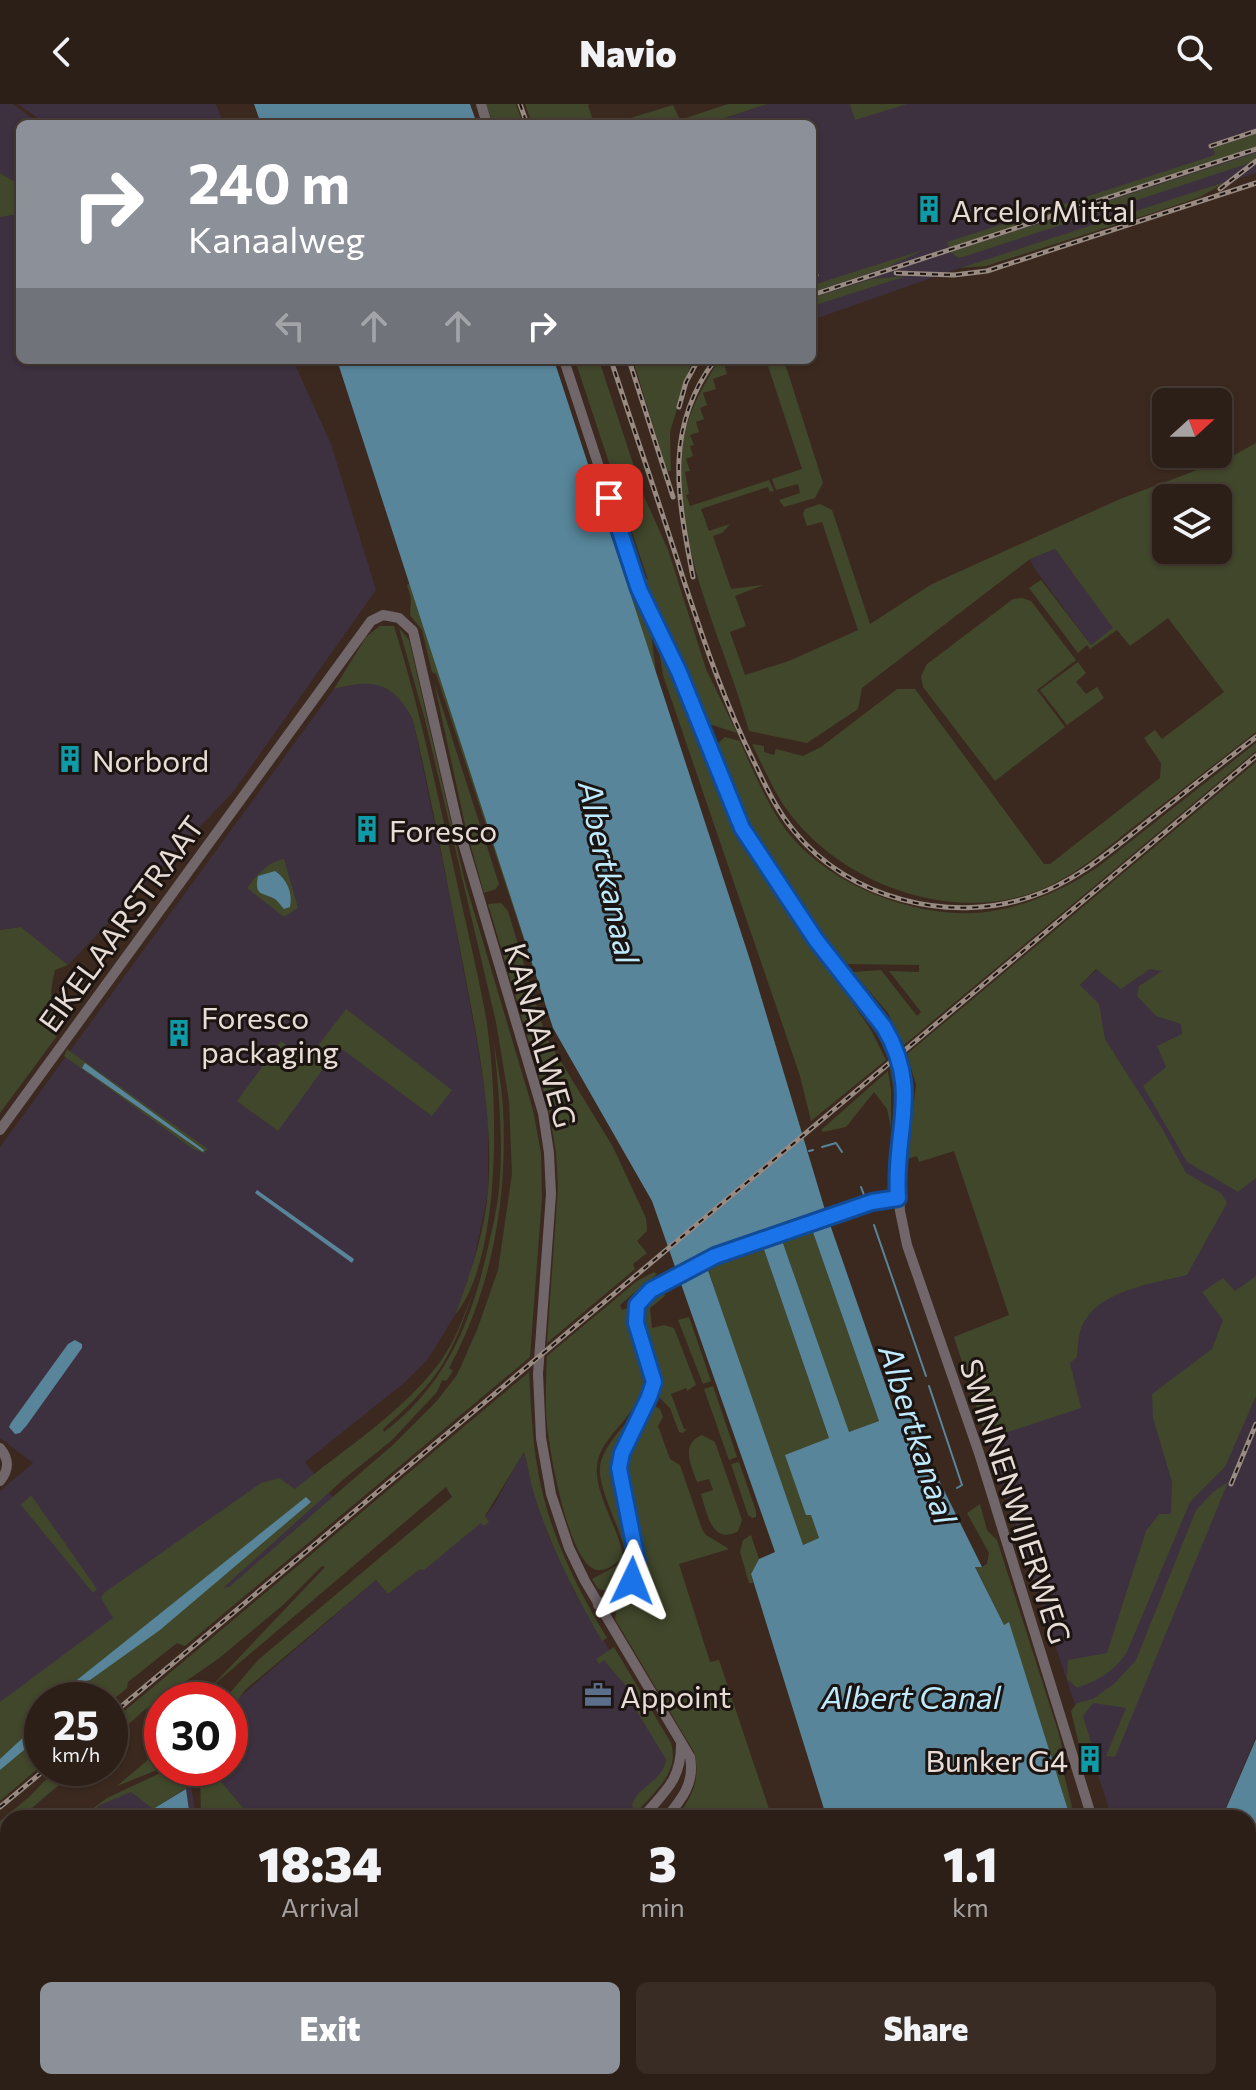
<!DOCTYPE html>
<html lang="en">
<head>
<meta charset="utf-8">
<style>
	body { margin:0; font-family:Commissioner,sans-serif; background:#382c24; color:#f1f3f6; height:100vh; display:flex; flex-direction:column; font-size:30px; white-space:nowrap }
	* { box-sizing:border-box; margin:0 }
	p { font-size:26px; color:#a6a2a1 }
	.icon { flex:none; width:44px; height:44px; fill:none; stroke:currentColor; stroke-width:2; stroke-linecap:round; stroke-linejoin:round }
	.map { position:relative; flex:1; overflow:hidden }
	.panel { position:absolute; left:0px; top:1706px; width:1256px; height:280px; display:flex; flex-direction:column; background:#2c1f17; border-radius:24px 24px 0 0; box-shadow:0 2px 6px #0004,0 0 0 2px #483d36 }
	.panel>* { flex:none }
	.banner { position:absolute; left:16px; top:16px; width:800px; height:244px; border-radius:12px; box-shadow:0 2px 6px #0004,0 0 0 2px #483d36; background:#8c9099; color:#fff; overflow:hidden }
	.needle { width:52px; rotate:69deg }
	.tools { position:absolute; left:1152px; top:284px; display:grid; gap:16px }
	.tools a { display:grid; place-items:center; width:80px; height:80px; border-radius:12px; background:#2c1f17; box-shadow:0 2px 6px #0004,0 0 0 2px #483d36; font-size:40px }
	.speed { position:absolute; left:24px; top:1578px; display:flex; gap:16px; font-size:40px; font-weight:700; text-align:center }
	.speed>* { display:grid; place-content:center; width:104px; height:104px; border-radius:50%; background:#2c1f17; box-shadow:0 2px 6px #0004,0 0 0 2px #483d36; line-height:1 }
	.speed small { font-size:20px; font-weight:400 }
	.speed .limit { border:12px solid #d22; background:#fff; color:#111 }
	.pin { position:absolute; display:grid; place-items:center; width:68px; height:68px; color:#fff; margin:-34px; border-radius:16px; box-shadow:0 4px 12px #0006 }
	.me { position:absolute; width:88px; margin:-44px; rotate:2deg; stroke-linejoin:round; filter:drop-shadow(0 0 6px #0008) }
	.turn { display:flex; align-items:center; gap:28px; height:168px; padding:0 40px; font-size:36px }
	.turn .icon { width:104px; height:104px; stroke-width:2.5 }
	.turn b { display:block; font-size:56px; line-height:68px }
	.lanes { display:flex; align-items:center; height:76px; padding:0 40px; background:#0003; justify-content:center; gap:40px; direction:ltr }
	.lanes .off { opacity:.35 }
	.eta { display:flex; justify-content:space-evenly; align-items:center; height:136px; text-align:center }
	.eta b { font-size:48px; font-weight:800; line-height:56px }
	.primary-button { display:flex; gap:16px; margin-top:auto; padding:16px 40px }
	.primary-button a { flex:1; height:92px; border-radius:12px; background:#8c9099; color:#fff; font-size:32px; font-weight:800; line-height:92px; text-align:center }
	.primary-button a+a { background:#382c24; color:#f1f3f6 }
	header { display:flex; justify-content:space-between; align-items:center; height:104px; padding:0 40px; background:#2c1f17; font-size:36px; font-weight:800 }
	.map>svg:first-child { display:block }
</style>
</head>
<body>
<header><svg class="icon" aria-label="back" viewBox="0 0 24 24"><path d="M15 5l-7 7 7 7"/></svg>Navio<svg class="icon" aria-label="search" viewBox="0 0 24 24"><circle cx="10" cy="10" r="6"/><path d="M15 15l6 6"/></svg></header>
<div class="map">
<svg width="1256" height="1986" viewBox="0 0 1256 1986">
	<rect width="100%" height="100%" fill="#3b291f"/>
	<g fill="#3d303f">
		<path d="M0,0h13l27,20h-20v61l-20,-12z"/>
		<path d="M18,0h198l5,13 -5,7h-170z"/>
		<path d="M768,0h488v69l-296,95 -148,52v-196h-106z"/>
		<path d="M20,110v146h273l38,84 45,146 -143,202 -165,173 -47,-38 -21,3v-713z"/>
		<path d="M1055,445l59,79 -23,17 -57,-77 -4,-9z"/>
		<path d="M357,578l18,1 17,9 11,9 10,19 38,182 27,146 10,65v80l-17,80 -16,42 -27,44 -24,24 -99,79 30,38 -236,200h-57l-42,93v-302l33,-28 -33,-25v-291l334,-458z"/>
		<path d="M1256,720v912l-34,82h-110l-158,-481 55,-21 177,-143 -71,-119 -25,7 8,-57 -18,-19z"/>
		<path d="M524,1347l10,42 15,44 26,56 91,151 3,11 -3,20 -37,43h-377l-36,-42 -1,-8h15v-57l4,-9 142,-122 12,14 97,-77 10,-14z"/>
		<path d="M191,1681l5,33h-111l15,-13 31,-14 23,18z"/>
		<path d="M8,1781v67l-8,-6v-37l7,-9 -6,-9z"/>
		<path d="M8,1858v109l-8,-7v-93z"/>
		<path d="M20,1978h189l9,8h-189z"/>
		<path d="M217,1978h178l-8,8h-161z"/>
		<path d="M447,1978h295l-6,8h-280z"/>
	</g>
	<g fill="#41472b" fill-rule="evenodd">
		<path d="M486,0h30l7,20h-30z"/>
		<path d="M525,0h65l-2,1 6,19h-62z"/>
		<path d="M728,0h40l-62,20h-95l62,-19 7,15z"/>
		<path d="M850,0h57l-52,16z"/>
		<path d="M1256,30v13l-10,4 -297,97 -2,-6 268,-87 -2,-7z"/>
		<path d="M1256,49v4l-6,6 -284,93 -8,2 -7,-6z"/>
		<path d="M0,69l20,12v29l-20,3z"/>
		<path d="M1228,77l-28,16 -41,14 -173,55 -26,2z"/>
		<path d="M923,146l-35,17 -76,25v-13l4,5z"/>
		<path d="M907,172l-95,30v-8l60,-19z"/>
		<path d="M575,256h24l44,134 25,56 38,119 31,64 -28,-9 -12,-30 -6,-5 -50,-116 7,7z"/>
		<path d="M633,256h59l-22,72 1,39h-4z"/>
		<path d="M719,256h12l-7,3 3,11 -14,5 3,10 -13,4 4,12 -7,3 4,11 -8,3 3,10 -9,3 4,10 -4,1 3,10 -7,3 4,12 -5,1 4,22 -3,1 4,11 79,-26 5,11 -4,1 -2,-5 -67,22 8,22 21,-7 -8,9 -9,3 18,53 32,-4 -28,11 11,30 -16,6 15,43 44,-14 69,-31 -36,-108 -15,4 -4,-12 2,-5 15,-5 12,6 38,114 62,-40 188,-85 109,-41 27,-15v289c-40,31 -80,62 -120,93 -26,20 -50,42 -79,57 -88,48 -209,8 -267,-68 -16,-21 -26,-46 -38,-70l12,2v6l10,3 2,-6 27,7 18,-9 76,-58h18l129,175h6l110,-86 1,-15 -17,-25 11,-8 7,9 62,-47 -56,-74 -38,28 -13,-16 -27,19 -3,-4 -9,8 -49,-65 12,-8 50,65 22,-17 -58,-79 -25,10 -168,129 -4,21 -51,34 -58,-12c-26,-95 -81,-191 -65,-293 5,-28 20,-54 35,-78zM1166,394h52v52h-52z"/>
		<path d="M766,256h18l39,123 -8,15 -31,9 -5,-7 21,-7 -2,-9 -22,6 -4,-11 30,-10z"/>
		<path d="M623,452l12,37 15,33 6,46 -38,-115z"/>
		<path d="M410,479l143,445 -117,-354 -4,-2 -10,-42 -12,-15 1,-17 -4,-13z"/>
		<path d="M1022,494l9,3 45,59 -39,30 28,37 -70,54 -72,-94 -2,-11 6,-12 86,-65z"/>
		<path d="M380,522h14c25,80 42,161 60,243 10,47 22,95 31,143 13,73 19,244 -30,303 15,-39 29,-81 33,-123 6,-76 -11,-153 -25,-228 -16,-82 -31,-164 -50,-244 -19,-38 -41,-42 -79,-31l32,-52z"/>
		<path d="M399,524l10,12 2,8 53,230 69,232 8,43 1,44 -12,160 -345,289 -8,-3 -49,39 -1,6 -17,14 -68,-2v65l-42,36v-99l113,-84 -12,-20 3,-5 157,-110 18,-5 16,11c47,-38 109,-78 145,-127 15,-21 23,-44 32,-67 -22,67 -36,87 -89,134l1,3c63,-47 89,-114 105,-189 5,-21 10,-44 11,-66 3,-46 -2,-90 -6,-135 3,22 8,44 9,66 5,90 -11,181 -54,260l4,3 -7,10 -4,-1 -5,12 -46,49 -46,37 -122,110 6,-1 166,-144 41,-41 21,-27 20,-45 21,-60 14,-96 -3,-73 -13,-79 -71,-302z"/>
		<path d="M663,544l72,182 136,200 15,30 -75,61 -11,-45 -137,-401 -4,-24z"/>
		<path d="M1078,558l8,11 -10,9 10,12 11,-7 7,11 -37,27 -27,-35z"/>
		<path d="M434,578l65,202 -3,5 -12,4 -18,-64z"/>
		<path d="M725,633l15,4c12,28 24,56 41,82 41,62 144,102 217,87 36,-7 70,-23 100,-43l158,-124v8l-352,294 -16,-32 -35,-41 28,-2 36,46 4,-4 -32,-41 30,1v-7l-72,-1 -34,-42 -59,-91 -9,-15 -28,-72z"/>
		<path d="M1256,658v416l-18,14 -51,-30 -44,-76 23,-19 -9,-21 25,-12 -1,-10 -25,-8 -19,-20 2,-10 23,-15 -12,-2 -29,20 -25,-20 -16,16 19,19 6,35 58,91 23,43 35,20 6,10 -40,72c-36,9 -95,16 -107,57 -2,7 -2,17 -3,25l-7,6 11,45 -94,31 -33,-102 55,-22 -55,-164 -35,11 -2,-6 -10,3 9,-74 -9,-31z"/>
		<path d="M284,755l14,49 -14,9 -37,-29c10,-13 20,-26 37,-29z"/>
		<path d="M501,799l7,8 38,126 67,110 33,71 1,13 -10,10 10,12 -14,11 2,5 -88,74 11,-156 -2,-34 -7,-44 -61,-205z"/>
		<path d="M21,823l47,38 -13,5c-5,21 -8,40 10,55l-65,88v-183z"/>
		<path d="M818,844l74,104 8,35 -6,71 1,-62 -8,-42 -14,-28z"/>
		<path d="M346,905l106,81 -20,26 -93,-69 -61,84 -41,-30 44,-60 26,19z"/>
		<path d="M67,945l141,100 -4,4 -11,-4 -129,-93z"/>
		<path d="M888,967l3,18v39l-4,-19 -13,-17 -28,35 -23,5 -2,-2z"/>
		<path d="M808,1114l71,203 -31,12 -70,-204z"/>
		<path d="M759,1131l70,203 -23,77 5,-1 8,25 -17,6 -99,-289z"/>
		<path d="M654,1168l3,2 -6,5 2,2 -11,5 -22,19 2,5 7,-2c0,26 19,52 14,78 -5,30 -44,51 -46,80 -3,26 21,62 26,89 -5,8 -15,16 -25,15 -29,-2 -49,-121 -51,-146 -2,-22 -1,-45 0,-68l90,-75z"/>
		<path d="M1256,1172v120l-31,71 -35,35 -63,150c-13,20 -28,28 -50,36l-10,-9 1,-19 39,-7 39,-122 13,-17h12l1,-32 -19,-64 -1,-24 60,-45 11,-29 -21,-28 21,-14 12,13z"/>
		<path d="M663,1186l2,6 -15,12 2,20 12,-3 10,3 22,57 -9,6 -1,-3 -15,6 13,35h3l-4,4 -4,-1 -9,-24 -12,-12 1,-26 -17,-48 4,-19z"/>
		<path d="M689,1213l22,64 -8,3 -25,-64z"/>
		<path d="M529,1268c2,33 3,66 9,99 10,59 38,116 69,167l-5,3c-27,-47 -52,-95 -68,-147 -4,-13 -6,-29 -10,-42l-39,64 4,6 -5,4 -3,-3 -57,47 -4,-1 -32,25 -12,-14 -131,110 -15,21v-11h-6l34,-40 194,-163 -6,-10 -235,200 114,-120 -3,-1 -39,39 -65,54 -76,53 -32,29v-18z"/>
		<path d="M713,1282l24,71 -8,3 -25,-71z"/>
		<path d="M655,1302l5,3 3,8 -5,9 12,33 10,6 22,64 4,6 23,14 -50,15 31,98 9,-2 53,158h-97c18,-20 26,-40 19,-66l-79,-133c2,-22 25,-29 29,-54l-18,-99 24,-57z"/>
		<path d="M634,1310l-19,43 -1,13c4,24 40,135 -16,119l-6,-10 28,-15 5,-12c-4,-25 -31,-68 -24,-91 6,-18 21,-33 33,-47z"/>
		<path d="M702,1331l13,7 27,78 -4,11c-26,15 -31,-18 -37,-37l12,-4 -4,-11 -12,3c-6,-17 -17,-38 5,-47z"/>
		<path d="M739,1358l17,49v6l-4,1 -4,-3 -17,-51z"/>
		<path d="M1228,1378l-112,273 -2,2 -8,-1 20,-48 -33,-5 -10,13 11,36 8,2 -10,11 -9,-3 -12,-51 6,-8 16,-4 22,-16 21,-23 60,-150 17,-18z"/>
		<path d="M31,1391l66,94 -4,4 -72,-88z"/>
		<path d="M980,1400l7,26 10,10 62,194 3,14 -2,10 12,49 -4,3 -59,-187 -5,2 -29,-59 7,1 5,-3 2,-11 -22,-40z"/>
		<path d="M751,1431l8,24 -8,15 2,9h-4l-9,-31 3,-12z"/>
		<path d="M614,1543l57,96c9,30 -17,49 -35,70l-4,-8c6,-20 31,-23 34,-46l-35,-57 4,-5 -31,-37 -5,4 -3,-5z"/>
		<path d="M162,1644v20l-45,18z"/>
		<path d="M57,1664h22l-59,50h-12v10l-8,6v-13l29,-24z"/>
		<path d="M171,1664h22l-2,17 -38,24 -22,-17 -31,13 -15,13h-5l27,-20z"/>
		<path d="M200,1664h15l1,8 36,42h-51z"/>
		<path d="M1248,1923l8,3v60h-44v-8h36z"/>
		<path d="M742,1978h83l1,8h-90z"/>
	</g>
	<g fill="#58859a" fill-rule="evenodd">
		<path d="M254,0h216l7,20h-216z"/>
		<path d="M337,256h217l196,600 75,250 71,205 14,-5 9,39 7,19 6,-2 50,101h-7l29,58 5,-3 59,188h-7l1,8h-237l-1,-9 -73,-235 8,-15 16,-7 -123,-351 -99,-173zM808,1114l71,203 -30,11 -71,-203zM759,1131l70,203 -44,17 21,60h5l8,23 -16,7 -100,-289z"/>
		<path d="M275,767c12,8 18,22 15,36l-6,2c-3,-3 -5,-7 -9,-10 -13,-7 -21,-3 -17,-23z"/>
		<path d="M85,959l119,87 -1,2 -121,-84z"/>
		<path d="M257,1086l97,69 -2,4 -97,-70z"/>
		<path d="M75,1236l7,4v4l-55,77 -7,8 -5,1 -6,-7 2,-4 57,-79z"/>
		<path d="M306,1393l5,5 -151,128 -70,50 -10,2 -3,-2z"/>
		<path d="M42,1616v15l-42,35v-11z"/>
		<path d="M1256,1635v233l-8,6v-160h-26z"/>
		<path d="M186,1685l4,29h-27l-10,-9z"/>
		<rect x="836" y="1978" width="376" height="8"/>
	</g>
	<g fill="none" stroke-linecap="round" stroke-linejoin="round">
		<g stroke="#58859a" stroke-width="2">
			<path d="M822,1043l14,-4 6,9"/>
			<path d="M809,1047l4,-1"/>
			<path d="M861,1083l3,8"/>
			<path d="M874,1121l52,151"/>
			<path d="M929,1282l33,99 -5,3"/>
		</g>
		<g stroke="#716669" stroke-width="10">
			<path d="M481,0l6,20"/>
			<path d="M564,256l75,229 40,83 63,156 74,112 76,101 13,46 -8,78 3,46 7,34 72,208 113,365"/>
			<path d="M0,1026l371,-509 12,-6 16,3 14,13 45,195 85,287 6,40 2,41 -13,180 3,64 10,56 18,54 16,33 105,176c5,26 -8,42 -24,61"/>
			<path d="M0,1344c9,11 10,21 0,33"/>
			<path d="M598,1501c11,-6 28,-13 34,-25 18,-36 -22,-87 -10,-126 7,-24 30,-47 32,-73 1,-27 -22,-48 -17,-76 33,-44 180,-85 235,-103l26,-4"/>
			<path d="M642,1714c22,-26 39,-37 39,-73"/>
			<path d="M1248,1914l8,3"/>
			<path d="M401,1986l7,-8"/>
			<path d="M426,1986l7,-8"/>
		</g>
		<g stroke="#998a82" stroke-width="5">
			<g id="rail">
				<path d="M520,0l7,20"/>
				<path d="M1211,42l45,-15"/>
				<path d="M1220,85l36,-28"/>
				<path d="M896,169l58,2 33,-4 269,-88"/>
				<path d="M812,172l4,-1"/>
				<path d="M812,191l444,-146"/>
				<path d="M611,256c24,73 49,145 72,218 21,64 42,126 72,186 11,23 22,47 39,67 55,68 155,93 236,66 43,-14 77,-43 112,-71 38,-30 76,-60 114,-89"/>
				<path d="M629,256l44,137"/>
				<path d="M679,303l7,-25 12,-22"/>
				<path d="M693,473c-15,-79 -30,-148 22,-217"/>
				<path d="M1231,1380l25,-60"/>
				<path d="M110,1612l1146,-960"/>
				<path d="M0,1703l47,-39"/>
			</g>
		</g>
		<use href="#rail" stroke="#1c1410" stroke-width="2" stroke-dasharray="6" stroke-linecap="butt"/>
	</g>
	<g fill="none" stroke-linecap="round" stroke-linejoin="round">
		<g stroke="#114b97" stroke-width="20">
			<path id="route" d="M609,394l30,91 40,83 63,156 74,112 68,87c38,64 9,104 14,171l-26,4 -157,54 -64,34 -14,15 -1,18 18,59 -5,15 -27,56 -3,15 18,92 -5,21"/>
		</g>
		<use href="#route" stroke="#1a73e8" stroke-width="14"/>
	</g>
	<defs>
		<g id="building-bare" transform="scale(2.16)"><path d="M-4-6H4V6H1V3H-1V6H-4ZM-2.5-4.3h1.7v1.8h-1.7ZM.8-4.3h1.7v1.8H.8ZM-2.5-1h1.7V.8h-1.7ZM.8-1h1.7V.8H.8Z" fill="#0f9aa8" stroke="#1c1410" stroke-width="2.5" paint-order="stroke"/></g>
		<g id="office-bare" transform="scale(2.16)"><path d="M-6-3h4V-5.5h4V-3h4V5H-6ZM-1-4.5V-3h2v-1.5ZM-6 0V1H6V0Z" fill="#5c6f8a" stroke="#1c1410" stroke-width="2.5" paint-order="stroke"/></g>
	</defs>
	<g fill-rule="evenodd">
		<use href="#building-bare" x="929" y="105"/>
		<use href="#building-bare" x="70" y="655"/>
		<use href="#building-bare" x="367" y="725"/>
		<use href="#building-bare" x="179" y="929"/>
		<use href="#office-bare" x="598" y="1591"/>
		<use href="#building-bare" x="1090" y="1655"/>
	</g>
	<g text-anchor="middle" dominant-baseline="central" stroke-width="6" stroke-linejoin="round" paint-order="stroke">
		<g font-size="30" fill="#e8dcd6" stroke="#1c1410" text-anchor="start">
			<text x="951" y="105">ArcelorMittal</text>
			<text x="92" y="655">Norbord</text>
			<text x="389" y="725">Foresco</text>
			<text x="201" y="912">Foresco<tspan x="201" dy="34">packaging</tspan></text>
			<text x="620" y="1591">Appoint</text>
			<text x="1068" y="1655" text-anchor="end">Bunker G4</text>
		</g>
		<g font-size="30" fill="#e8dcd6" stroke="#1c1410">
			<text transform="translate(120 819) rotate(-54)">EIKELAARSTRAAT</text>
			<text transform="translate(542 931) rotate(74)">KANAALWEG</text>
			<text transform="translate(1017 1397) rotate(72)">SWINNENWIJERWEG</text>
		</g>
		<g font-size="32" font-style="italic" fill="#beeaff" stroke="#1c1410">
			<text transform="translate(610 768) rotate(78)">Albertkanaal</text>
			<text transform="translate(919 1330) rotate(72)">Albertkanaal</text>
			<text x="911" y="1592">Albert Canal</text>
		</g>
	</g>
</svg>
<div class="tools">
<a><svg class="needle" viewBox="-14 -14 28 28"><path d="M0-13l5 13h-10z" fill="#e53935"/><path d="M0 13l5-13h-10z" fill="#a6a2a1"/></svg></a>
<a><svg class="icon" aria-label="layers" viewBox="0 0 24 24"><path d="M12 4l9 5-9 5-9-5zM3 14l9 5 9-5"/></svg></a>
</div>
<div class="speed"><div>25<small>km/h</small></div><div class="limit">30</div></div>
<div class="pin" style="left:609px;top:394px;background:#d93025"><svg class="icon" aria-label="arrive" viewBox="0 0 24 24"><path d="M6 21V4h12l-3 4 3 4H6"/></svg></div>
<svg class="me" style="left:632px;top:1477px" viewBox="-20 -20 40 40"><path d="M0-17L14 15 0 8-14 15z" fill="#1a73e8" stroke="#fff" stroke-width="4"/></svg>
<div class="banner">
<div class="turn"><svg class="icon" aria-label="right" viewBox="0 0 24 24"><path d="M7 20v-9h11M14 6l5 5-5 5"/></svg><div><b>240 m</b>Kanaalweg</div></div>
<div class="lanes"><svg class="icon off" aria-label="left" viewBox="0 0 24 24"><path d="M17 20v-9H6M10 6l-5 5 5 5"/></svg><svg class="icon off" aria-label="ahead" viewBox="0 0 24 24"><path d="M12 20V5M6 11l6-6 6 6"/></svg><svg class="icon off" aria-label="ahead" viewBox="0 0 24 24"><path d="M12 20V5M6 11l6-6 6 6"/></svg><svg class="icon" aria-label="right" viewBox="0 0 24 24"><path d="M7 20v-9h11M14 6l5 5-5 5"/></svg></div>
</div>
<section class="panel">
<div class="eta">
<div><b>18:34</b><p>Arrival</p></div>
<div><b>3</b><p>min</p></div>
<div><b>1.1</b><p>km</p></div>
</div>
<div class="primary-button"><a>Exit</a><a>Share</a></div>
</section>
</div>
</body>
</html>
